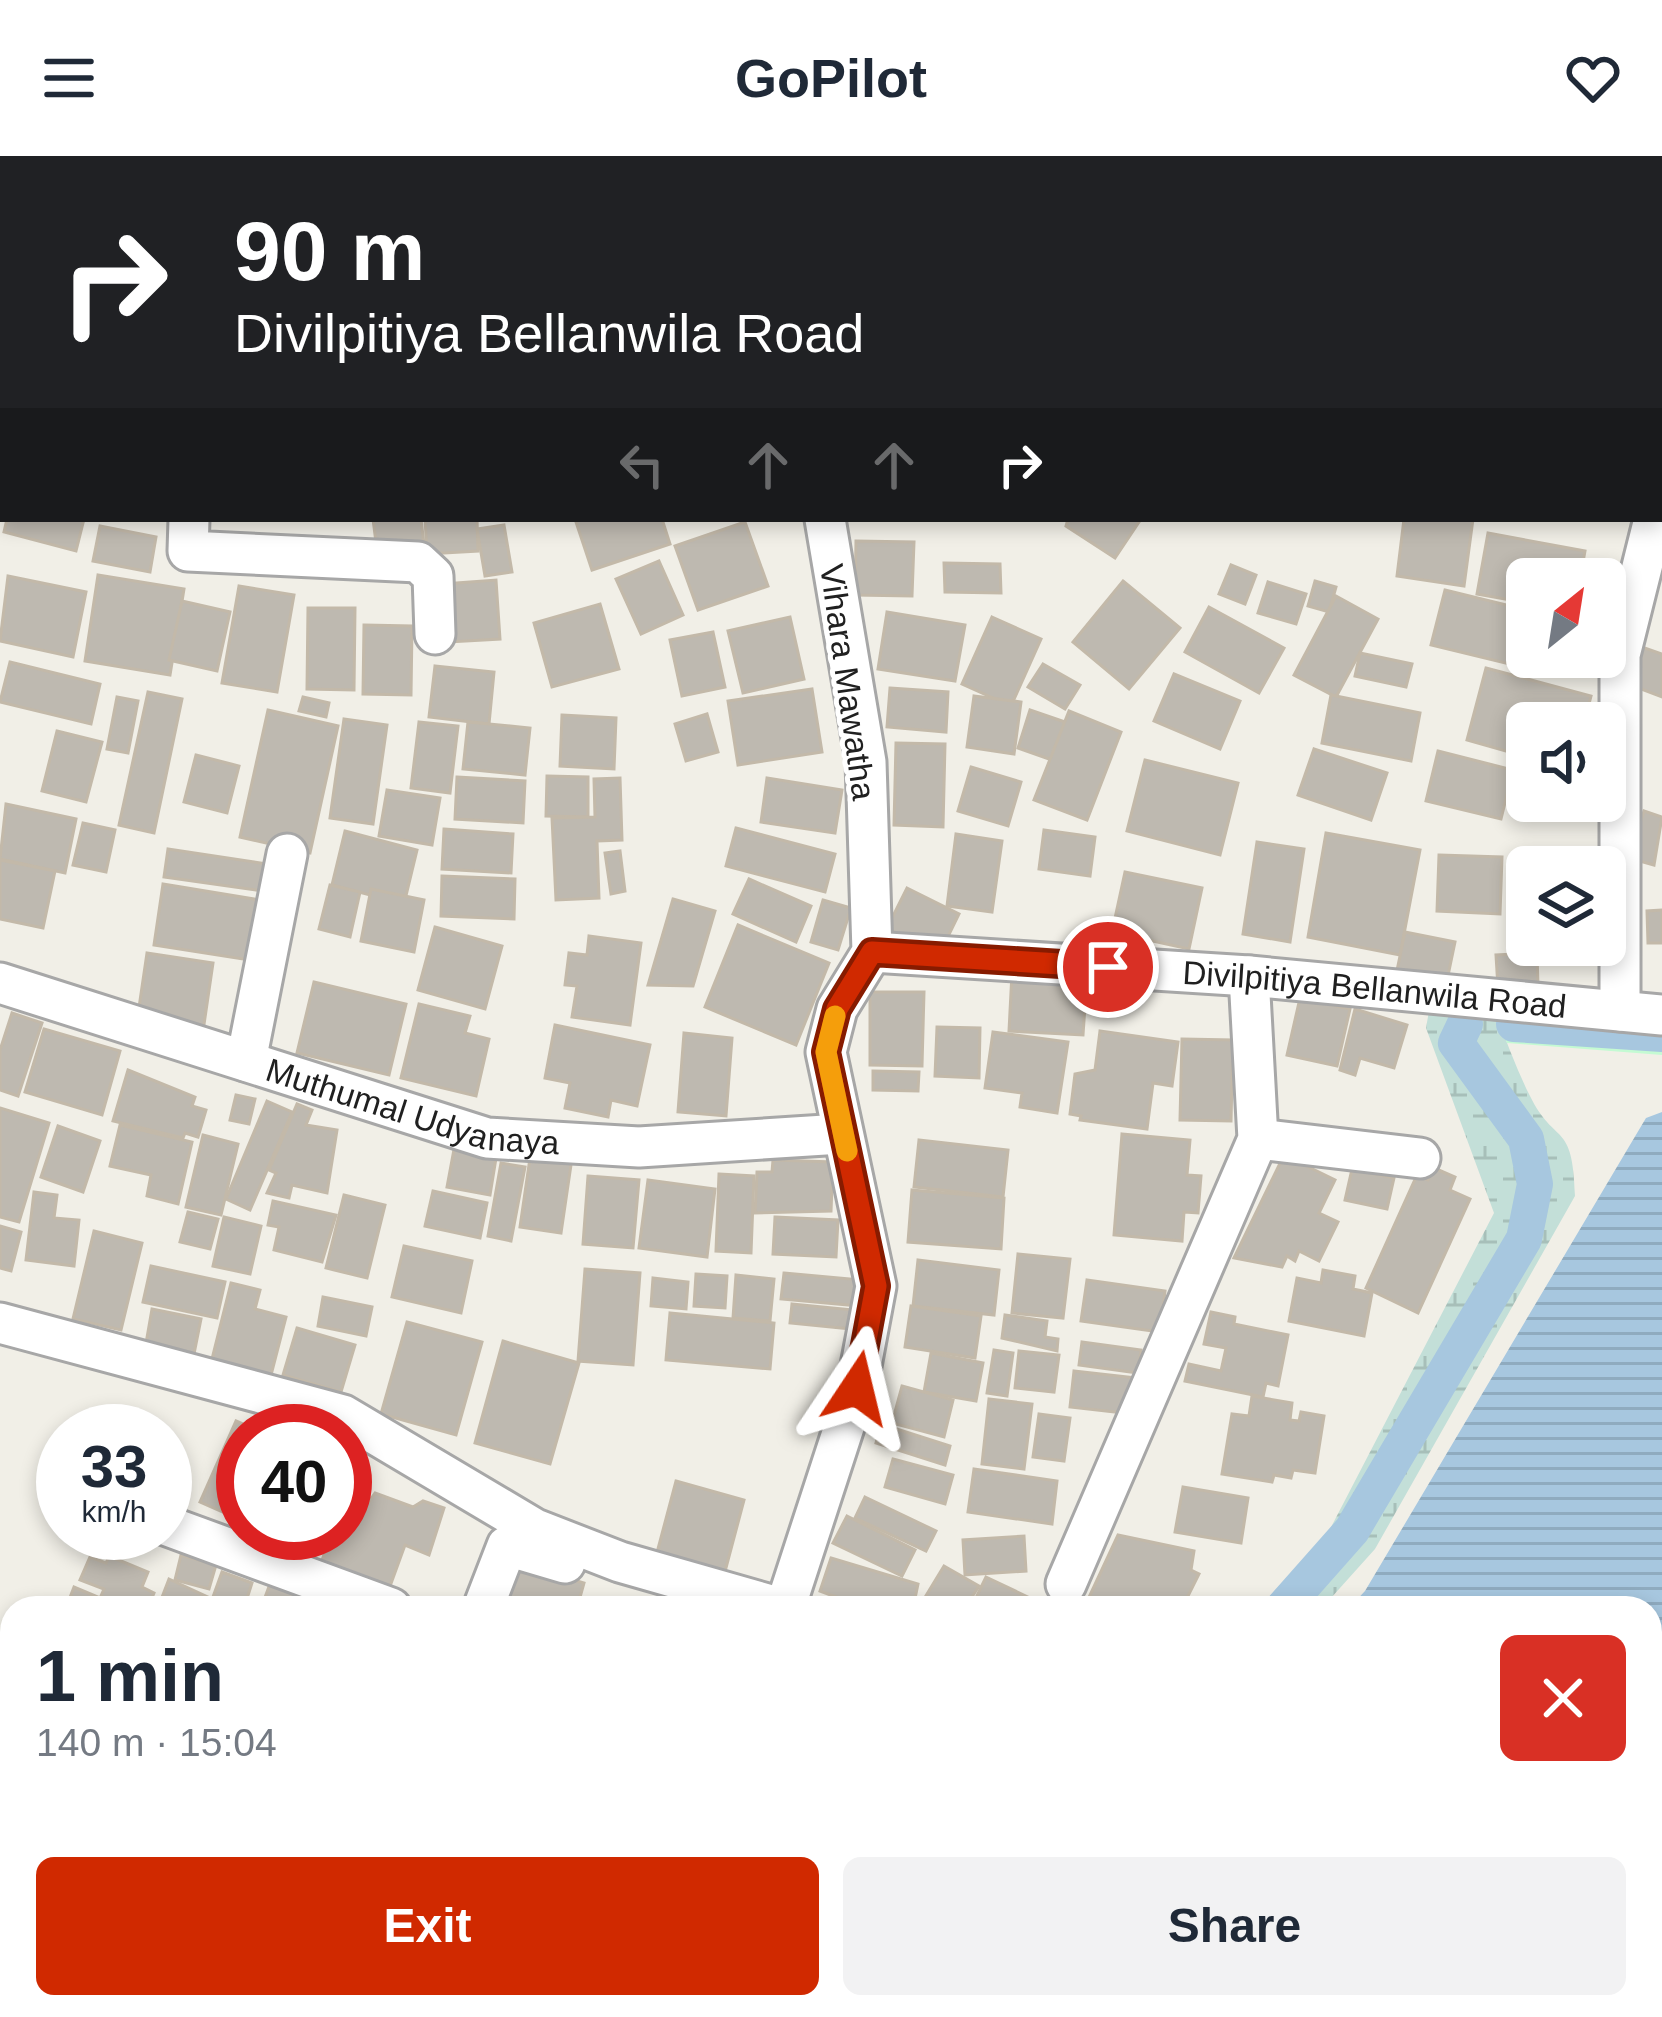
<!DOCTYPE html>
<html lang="en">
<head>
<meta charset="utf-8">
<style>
	body { margin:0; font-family:Arial,sans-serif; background:#f2f2f3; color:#1f2937; height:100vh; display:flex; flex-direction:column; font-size:45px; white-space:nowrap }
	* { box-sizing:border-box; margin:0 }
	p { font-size:39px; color:#747a83 }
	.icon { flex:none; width:66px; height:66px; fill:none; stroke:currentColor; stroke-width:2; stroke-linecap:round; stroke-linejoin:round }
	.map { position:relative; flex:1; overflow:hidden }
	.drawer { position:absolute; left:0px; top:1440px; width:1662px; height:423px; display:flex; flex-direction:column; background:#fff; border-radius:36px 36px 0 0; box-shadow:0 6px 18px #0003 }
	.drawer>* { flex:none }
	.banner { position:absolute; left:0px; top:0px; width:1662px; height:366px; box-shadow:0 6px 18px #0003; background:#202124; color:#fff; overflow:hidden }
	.needle { width:78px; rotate:30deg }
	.buttons { position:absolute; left:1506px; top:402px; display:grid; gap:24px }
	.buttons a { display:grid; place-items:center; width:120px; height:120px; border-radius:18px; background:#fff; box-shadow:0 6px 18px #0003; font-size:60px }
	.speed { position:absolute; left:36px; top:1248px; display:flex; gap:24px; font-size:60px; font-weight:700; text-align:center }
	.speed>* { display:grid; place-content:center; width:156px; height:156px; border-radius:50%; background:#fff; box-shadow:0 6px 18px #0003; line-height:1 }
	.speed small { font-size:30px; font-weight:400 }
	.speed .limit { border:18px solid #d22; background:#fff; color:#111 }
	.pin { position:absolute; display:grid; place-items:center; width:102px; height:102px; color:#fff; margin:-51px; border:6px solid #fff; border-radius:50%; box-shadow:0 3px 12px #0007 }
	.me { position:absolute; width:132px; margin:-66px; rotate:10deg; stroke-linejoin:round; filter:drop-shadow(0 0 9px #0008) }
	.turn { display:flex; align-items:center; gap:42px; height:252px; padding:0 36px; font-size:54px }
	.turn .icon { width:156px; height:156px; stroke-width:2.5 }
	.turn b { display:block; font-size:84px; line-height:102px }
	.lanes { display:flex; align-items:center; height:114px; padding:0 36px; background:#0003; justify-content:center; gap:60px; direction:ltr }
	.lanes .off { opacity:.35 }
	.round { display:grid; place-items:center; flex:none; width:126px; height:126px; border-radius:18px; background:#f2f2f3 }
	.summary { display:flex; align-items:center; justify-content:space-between; height:204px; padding:0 36px }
	h1 { font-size:72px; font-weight:800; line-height:90px }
	.button { display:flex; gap:24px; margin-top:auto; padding:24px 36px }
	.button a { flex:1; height:138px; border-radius:18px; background:#d02900; color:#fff; font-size:48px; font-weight:800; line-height:138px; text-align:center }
	.button a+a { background:#f2f2f3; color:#1f2937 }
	header { display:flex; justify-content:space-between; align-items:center; height:156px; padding:0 36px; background:#fff; font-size:54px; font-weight:800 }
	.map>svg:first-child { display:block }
</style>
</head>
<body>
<header><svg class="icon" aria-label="menu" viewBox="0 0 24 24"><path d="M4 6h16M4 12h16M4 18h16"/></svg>GoPilot<svg class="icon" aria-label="heart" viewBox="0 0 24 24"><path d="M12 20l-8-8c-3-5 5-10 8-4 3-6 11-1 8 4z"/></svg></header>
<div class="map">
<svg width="1662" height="1861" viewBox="0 0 1662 1861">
	<defs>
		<pattern id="wetland-marsh" width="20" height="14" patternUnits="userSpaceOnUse" patternTransform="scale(3)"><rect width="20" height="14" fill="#c3dfd8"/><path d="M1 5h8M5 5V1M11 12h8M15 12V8" fill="none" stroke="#a7bfb9"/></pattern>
		<pattern id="water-rules" width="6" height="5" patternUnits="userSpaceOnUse" patternTransform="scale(3)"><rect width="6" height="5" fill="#a7c7df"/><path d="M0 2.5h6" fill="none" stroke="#8fabbf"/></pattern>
	</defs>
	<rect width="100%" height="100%" fill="#f1efe7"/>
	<path fill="url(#wetland-marsh)" d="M1432,838l57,4c14,32 25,67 41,98 25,51 43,23 45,100l-200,353 -53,59h-63l69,-75 166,-320 -68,-185z"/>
	<path fill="#c4fad3" d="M1489,842l173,17v40l-155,-12z"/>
	<path fill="url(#water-rules)" d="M1662,956v905h-701l7,-10h682v-399h-301l16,-17 281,-473z"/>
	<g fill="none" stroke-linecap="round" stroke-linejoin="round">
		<g stroke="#a7c7df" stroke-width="36">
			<path d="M1514,868l148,10"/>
			<path d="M1283,1452l69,-78 172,-291 11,-55 -9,-45 -70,-96 9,-19"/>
			<path d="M910,1861l7,-10"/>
		</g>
	</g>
	<g fill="#beb9b0" stroke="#c3b9a9" stroke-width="3">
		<path d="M7,363h77l-8,32 -72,-19z"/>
		<path d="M373,363h48l5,42 -47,5z"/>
		<path d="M425,363h52l1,32 -51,3z"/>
		<path d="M575,363h87l8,25 -78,26z"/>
		<path d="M1068,363h73l-26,39 -49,-32z"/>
		<path d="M1404,363h69l-9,67 -67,-10z"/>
		<path d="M745,366l23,64 -70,24 -23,-64z"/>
		<path d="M504,369l8,47 -27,4 -8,-47z"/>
		<path d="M100,370l56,11 -6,35 -57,-11z"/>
		<path d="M1488,377l97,18 -5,28h-53v24l-50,-9z"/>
		<path d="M856,385l58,1 -2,54 -57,-1z"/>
		<path d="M659,405l24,54 -42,19 -25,-55z"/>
		<path d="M944,407l56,1 1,29 -56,-1z"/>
		<path d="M1231,409l25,10 -11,29 -26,-10z"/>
		<path d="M98,419l86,14 -14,86 -85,-14z"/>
		<path d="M8,420l78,16 -13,65 -73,-16z"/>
		<path d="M496,424l4,59 -51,3 -5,-58z"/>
		<path d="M1123,425l57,47 -51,61 -56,-47z"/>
		<path d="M1315,425l21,6 -7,25 -21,-6z"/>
		<path d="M1268,426l38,12 -10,30 -38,-11z"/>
		<path d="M239,430l55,9 -17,97 -55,-9z"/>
		<path d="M1445,434l82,20 -1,58 -95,-23z"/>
		<path d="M1336,440l42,23 -42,78 -42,-22z"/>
		<path d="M182,445l48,11 -13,59 -48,-11z"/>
		<path d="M600,448l19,65 -67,18 -18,-64z"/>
		<path d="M1209,451l75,41 -25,45 -74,-41z"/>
		<path d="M308,452h47l-1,82 -47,-1z"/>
		<path d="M887,456l78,13 -10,56 -77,-12z"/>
		<path d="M790,461l14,62 -61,14 -15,-62z"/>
		<path d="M992,461l49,22 -30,67 -49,-22z"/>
		<path d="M364,469l48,1 -1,69 -48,-1z"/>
		<path d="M713,476l12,55 -43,9 -12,-56z"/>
		<path d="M1636,489l26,9v43l-39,-15z"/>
		<path d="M1360,497l52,11 -6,23 -51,-11z"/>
		<path d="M10,506l90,22 -9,40 -91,-22z"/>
		<path d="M1043,508l37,21 -15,24 -37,-22z"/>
		<path d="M435,510l59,6 -5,52 -60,-7z"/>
		<path d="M1486,512l105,28 -7,27h-57v34l-60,-17z"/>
		<path d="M1174,518l66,27 -20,48 -66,-28z"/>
		<path d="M890,532l58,4 -2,40 -59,-5z"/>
		<path d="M812,533l10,63 -84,13 -10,-64z"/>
		<path d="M148,536l34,7 -28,134 -35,-8z"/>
		<path d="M1331,539l89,18 -9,48 -89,-18z"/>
		<path d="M974,540l47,6 -7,52 -47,-7z"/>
		<path d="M117,541l21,4 -10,52 -21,-4z"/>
		<path d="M303,541l26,6 -3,14 -27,-6z"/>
		<path d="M268,554l70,16 -28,127 -70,-16z"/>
		<path d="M1030,554l35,12 -13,38 -34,-12z"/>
		<path d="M1069,555l52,21 -34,88 -53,-20z"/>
		<path d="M707,558l11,38 -32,9 -11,-37z"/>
		<path d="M562,559l54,3 -2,51 -54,-3z"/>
		<path d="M344,563l43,6 -14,99 -43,-6z"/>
		<path d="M419,566l39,4 -8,67 -39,-5z"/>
		<path d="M468,566l62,6 -5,47 -62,-6z"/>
		<path d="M57,575l45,11 -16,60 -44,-11z"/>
		<path d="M896,587l49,1 -2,83 -49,-2z"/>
		<path d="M1314,593l73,24 -16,47 -73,-25z"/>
		<path d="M1438,595l75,19 -12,49 -75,-18z"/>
		<path d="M196,599l43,11 -12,47 -43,-11z"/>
		<path d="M1145,604l93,23 -18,72 -93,-24z"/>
		<path d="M971,611l50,15 -13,44 -50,-15z"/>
		<path d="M547,620l41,1v40l-42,-1z"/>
		<path d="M457,621l68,4 -2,42 -68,-4z"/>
		<path d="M620,622l2,62 -25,1 2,57 -43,2 -4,-82 43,-1 -1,-38z"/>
		<path d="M767,622l75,12 -7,43 -74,-11z"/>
		<path d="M387,634l53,8 -8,47 -53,-9z"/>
		<path d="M6,648l70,15 -11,54 -65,-14z"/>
		<path d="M1644,655l18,6 -8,48 -25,-7z"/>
		<path d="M83,667l32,7 -9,42 -33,-7z"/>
		<path d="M736,672l99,26 -10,38 -99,-26z"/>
		<path d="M444,673l69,5 -2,39 -69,-4z"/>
		<path d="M1044,674l51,7 -5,39 -51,-7z"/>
		<path d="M345,675l72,19 -13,54 -72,-19z"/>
		<path d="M1326,677l94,17 -20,105 -92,-18z"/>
		<path d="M956,678l46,7 -10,71 -45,-6z"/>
		<path d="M1257,686l47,7 -14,93 -47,-8z"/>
		<path d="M168,693l99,15 -4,27 -99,-14z"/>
		<path d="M620,695l5,40 -14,3 -6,-41z"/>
		<path d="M1439,699l63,2 -2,57 -63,-3z"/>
		<path d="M0,704l55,11 -12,57 -43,-9z"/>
		<path d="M1518,708l43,3h-34v67l-13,-1z"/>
		<path d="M1125,716l77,16 -13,61 -77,-17z"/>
		<path d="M442,720l73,3 -1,40 -73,-3z"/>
		<path d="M749,723l62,27 -15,36 -63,-28z"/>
		<path d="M163,728l115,19 -9,60 -115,-18z"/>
		<path d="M330,729l30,7 -10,45 -31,-8z"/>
		<path d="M907,732l52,26 -20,41 -52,-27z"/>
		<path d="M371,733l53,11 -10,52 -53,-11z"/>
		<path d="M673,743l42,12 -22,75 -45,-1z"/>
		<path d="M823,744l28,8 -13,42 -27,-8z"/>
		<path d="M1662,754v33h-14l-1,-32z"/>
		<path d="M738,769l91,38 -33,82 -91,-38z"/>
		<path d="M435,771l67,19 -17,63 -67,-19z"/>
		<path d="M1405,776l50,10 -10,48 -50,-10z"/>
		<path d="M589,780l52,7 -11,82 -58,-8 5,-31 -12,-1 4,-32 18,2z"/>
		<path d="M147,797l66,10 -11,75 -66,-10z"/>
		<path d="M1537,797l1,33 -40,2 -2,-33z"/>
		<path d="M1012,817l75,4 -4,58 -74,-4z"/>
		<path d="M314,826l92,22 -17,71 -92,-22z"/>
		<path d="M870,836h54l-2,74 -52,-1z"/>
		<path d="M1300,842l50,11 -13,57 -50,-11z"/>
		<path d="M419,848l51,12 -5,17 24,6 -13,57 -75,-18z"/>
		<path d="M1355,853l52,16 -13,43 -34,-10 -5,17 -15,-5z"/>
		<path d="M12,857l30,10 -24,73 -18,-6v-40z"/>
		<path d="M555,869l95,20 -13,61 -26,-6 -3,17 -43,-9 5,-25 -25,-5z"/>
		<path d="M937,871l43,1 -1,50 -44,-2z"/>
		<path d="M44,873l76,22 -18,64 -77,-23z"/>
		<path d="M1100,875l78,11 -6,44 -19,-3 -6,46 -67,-9 1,-4 -11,-2 5,-40 20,-4z"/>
		<path d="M993,876l75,10 -11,71 -37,-6 2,-14 -37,-5z"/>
		<path d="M684,877l48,5 -6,78 -48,-4z"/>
		<path d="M1182,883l51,1 -2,81 -51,-1z"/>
		<path d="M128,914l67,27 -3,9 14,4 -8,27 -13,-4 -2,5 -70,-17z"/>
		<path d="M873,915l46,1 -1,19 -45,-1z"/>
		<path d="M236,939l19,4 -6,25 -19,-4z"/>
		<path d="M267,945l25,11 -42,98 -24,-11z"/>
		<path d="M297,948l15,6 -6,15 31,5 -10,63 -35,-8 -3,13 -22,-5 9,-20 -7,-3z"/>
		<path d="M0,952l49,15 -30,99 -19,-5z"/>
		<path d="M120,969l72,17 -14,62 -31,-8 4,-21 -41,-9z"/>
		<path d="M58,970l42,15 -17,51 -42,-15z"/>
		<path d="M1122,978l68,6 -3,35 14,1 -3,37 -14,-1 -2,29 -68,-6z"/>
		<path d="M203,979l35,9 -17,71 -35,-8z"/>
		<path d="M919,984l89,10 -5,47 -89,-10z"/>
		<path d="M455,988l42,8 -7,43 -43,-8z"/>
		<path d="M531,995l41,7 -11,75 -41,-6z"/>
		<path d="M1284,999l51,25 -16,33 19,9 -19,39 -20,-10 -4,10 -8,-5 -5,11 -48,-9z"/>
		<path d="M773,1004l60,2 -2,49 -76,2 2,-41h15z"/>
		<path d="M501,1007l24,4 -14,74 -23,-5z"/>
		<path d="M1434,1012l21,9 -5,13 20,9 -52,114 -52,-25 51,-113 11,5z"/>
		<path d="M1352,1013l42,9 -7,31 -42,-9z"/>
		<path d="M719,1018l35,2 -3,77 -35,-2z"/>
		<path d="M588,1020l51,4 -6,68 -50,-4z"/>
		<path d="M648,1024l67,9 -8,68 -68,-9z"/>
		<path d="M912,1034l92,8 -3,51 -93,-7z"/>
		<path d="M433,1035l54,12 -7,35 -55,-12z"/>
		<path d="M34,1036l23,3 -3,23 25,2 -5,46 -48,-6z"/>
		<path d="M344,1039l41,10 -18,73 -41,-10z"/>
		<path d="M273,1045l63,14 -14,47 -48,-12 5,-23 -11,-2z"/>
		<path d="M188,1056l30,7 -8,30 -30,-7z"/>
		<path d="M224,1061l37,9 -11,48 -37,-8z"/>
		<path d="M775,1061l63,3 -2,37 -63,-3z"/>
		<path d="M0,1070l21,6 -10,39 -11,-3z"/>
		<path d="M94,1075l48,12 -21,87 -48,-11z"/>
		<path d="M404,1090l68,15 -11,52 -69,-16z"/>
		<path d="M1018,1098l52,5 -7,59 -51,-5z"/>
		<path d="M918,1104l81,10 -5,45 -81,-9z"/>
		<path d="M151,1110l74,16 -8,36 -74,-16z"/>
		<path d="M585,1113l55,4 -7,92 -55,-4z"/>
		<path d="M1323,1114l32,6 -2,13 19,4 -8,43 -75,-15 8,-43 24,5z"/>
		<path d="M784,1117l78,7 -2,26 -79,-7z"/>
		<path d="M696,1118l31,2 -2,32 -31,-2z"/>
		<path d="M736,1119l38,4 -4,42 -37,-3z"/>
		<path d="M653,1122l35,4 -2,27 -35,-3z"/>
		<path d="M1087,1124l78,11 -5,41 -79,-11z"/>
		<path d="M231,1127l29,7 -5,19 31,8 -16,62 -60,-12z"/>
		<path d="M323,1141l49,10 -6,29 -48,-10z"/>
		<path d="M792,1148l72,7 -2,19 -72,-7z"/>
		<path d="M911,1150l70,10 -6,42 -70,-11z"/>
		<path d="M152,1153l49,10 -8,40 -48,-10z"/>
		<path d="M1211,1156l24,5 -1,7 54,11 -10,51 -12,-3 -3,14 -78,-16 4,-17 32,7 5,-23 -22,-4z"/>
		<path d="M670,1157l104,10 -4,46 -104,-9z"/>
		<path d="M1005,1159l42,6 -2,16 13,2 -1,12 -55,-13z"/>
		<path d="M407,1166l75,20 -26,93 -75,-21z"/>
		<path d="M297,1172l58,17 -14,47 -58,-17z"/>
		<path d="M503,1185l76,22 -29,101 -75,-21z"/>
		<path d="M1082,1186l59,8 -3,23 -59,-8z"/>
		<path d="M994,1194l19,3 -6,43 -20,-3z"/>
		<path d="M1019,1195l40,4 -5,37 -39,-4z"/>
		<path d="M931,1197l52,10 -7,38 -52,-9z"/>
		<path d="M1074,1215l63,7 -4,36 -63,-7z"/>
		<path d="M902,1230l51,14 -9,37 -52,-14z"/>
		<path d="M1252,1240l40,7 -2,17 9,1 2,-9 23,4 -9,57 -22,-3 -2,8 -17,-3 -2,7 -50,-8 10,-60 17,2z"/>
		<path d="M989,1243l43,5 -8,65 -42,-5z"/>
		<path d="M1039,1258l31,4 -6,43 -31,-4z"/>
		<path d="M236,1265l23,10h-16v90l-43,-19z"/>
		<path d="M881,1268l69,22 -5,19 -69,-22z"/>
		<path d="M893,1303l60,16 -8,29 -60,-17z"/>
		<path d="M974,1313l83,12 -5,43 -84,-12z"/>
		<path d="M676,1325l68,19 -22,83 -68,-19z"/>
		<path d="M1183,1331l65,11 -7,45 -66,-11z"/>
		<path d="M375,1337l38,14 10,-6 21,7 -15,47 -24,-10 -16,44 -72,-15 15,-41h13v-18l12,4z"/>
		<path d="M865,1341l71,34 -10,20 -71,-33z"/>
		<path d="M847,1360l68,34 -13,26 -69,-33z"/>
		<path d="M1118,1379l76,16 -3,19 8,4 -17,34h-98z"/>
		<path d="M1024,1380l2,35 -61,4 -2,-35z"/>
		<path d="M181,1399l35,10 -7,24 -34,-9z"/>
		<path d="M109,1400l39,16 -6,15 12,6 -6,15h-82l8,-21 26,11 4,-9 -24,-9 10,-23 16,6z"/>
		<path d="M831,1402l87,26 -5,24h-81l4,-11 -16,-6z"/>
		<path d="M504,1403l80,24 -7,25h-88z"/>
		<path d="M944,1410l35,20 -14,22h-26l-15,-9z"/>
		<path d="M222,1416l30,11 -8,25h-35z"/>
		<path d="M986,1421l65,31h-80z"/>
		<path d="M169,1423l41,19 -4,10h-26l-19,-8z"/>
		<path d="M270,1428l29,11 -4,10 9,3h-43z"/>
		<path d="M0,1794l12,4 -12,55z"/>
		<path d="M13,1851h37l-3,10h-38z"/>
		<path d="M66,1851h39l-5,10h-39z"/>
		<path d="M137,1851h59l-1,10h-59z"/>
		<path d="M321,1851h51v7l-51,3z"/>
		<path d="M421,1851h80l-2,10h-80z"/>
		<path d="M713,1851h29l27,10h-60z"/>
	</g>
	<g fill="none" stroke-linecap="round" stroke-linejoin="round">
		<g stroke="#a7a7a7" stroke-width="45">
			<g id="minor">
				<path d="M1194,0l1,3"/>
				<path d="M440,3v-3"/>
				<path d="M772,3l1,-3"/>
				<path d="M0,232l3,1"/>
				<path d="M189,363l-1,32 230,11 15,14 2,58"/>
				<path id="s1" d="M872,796l377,24 413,39"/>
				<path id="s2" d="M0,827l487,155 152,9 202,-13"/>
				<path d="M1620,855v-356l34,-136"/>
				<path d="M246,905l41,-207"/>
				<path d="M1258,983l162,19"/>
				<path d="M0,1167l343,92 192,114 85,33 161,46"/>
				<path d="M165,1369l226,83"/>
				<path d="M1066,1428l192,-445 -9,-163"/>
				<path d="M483,1452l24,-62 58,17"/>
				<path d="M785,1452l72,-221 19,-101 -50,-234 11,-43 35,-57 -6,-190 -41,-243"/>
				<path d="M0,1748l12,4"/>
				<path d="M639,1861l2,-10"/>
			</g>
		</g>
		<use href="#minor" stroke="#fff" stroke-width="39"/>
	</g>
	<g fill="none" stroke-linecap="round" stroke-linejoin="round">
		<g stroke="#871b00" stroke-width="30">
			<path id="route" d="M857,1232l19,-102 -50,-234 11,-43 35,-57 236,15"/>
		</g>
		<use href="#route" stroke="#d02900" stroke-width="21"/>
		<path stroke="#f59e0b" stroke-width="21" d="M835,860l-9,36 21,99"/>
	</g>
	<g text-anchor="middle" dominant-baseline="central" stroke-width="10" stroke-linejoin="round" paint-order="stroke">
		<g font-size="33" fill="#202020" stroke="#fff">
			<text transform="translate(848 526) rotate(82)">Vihara Mawatha</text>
			<text stroke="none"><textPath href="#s1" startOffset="504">Divilpitiya Bellanwila Road</textPath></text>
			<text stroke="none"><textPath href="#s2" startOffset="432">Muthumal Udyanaya</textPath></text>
		</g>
	</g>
</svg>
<div class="buttons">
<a><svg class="needle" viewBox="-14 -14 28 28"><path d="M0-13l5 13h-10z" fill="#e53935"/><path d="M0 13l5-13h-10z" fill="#747a83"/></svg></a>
<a><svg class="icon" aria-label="sound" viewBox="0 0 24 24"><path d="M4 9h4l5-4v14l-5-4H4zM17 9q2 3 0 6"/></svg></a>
<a><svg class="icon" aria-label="layers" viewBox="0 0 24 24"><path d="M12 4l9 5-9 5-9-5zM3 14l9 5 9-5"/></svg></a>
</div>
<div class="speed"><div>33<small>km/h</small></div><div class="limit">40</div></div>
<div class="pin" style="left:1108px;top:811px;background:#d93025"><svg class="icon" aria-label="arrive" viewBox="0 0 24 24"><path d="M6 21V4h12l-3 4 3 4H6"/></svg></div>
<svg class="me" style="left:857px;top:1232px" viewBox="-20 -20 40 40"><path d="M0-17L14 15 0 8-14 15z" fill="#d02900" stroke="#fff" stroke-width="4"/></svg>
<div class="banner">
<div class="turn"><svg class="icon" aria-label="right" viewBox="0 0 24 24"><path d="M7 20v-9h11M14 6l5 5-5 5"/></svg><div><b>90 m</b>Divilpitiya Bellanwila Road</div></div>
<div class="lanes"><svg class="icon off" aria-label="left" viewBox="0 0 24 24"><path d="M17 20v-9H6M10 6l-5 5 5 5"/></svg><svg class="icon off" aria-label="ahead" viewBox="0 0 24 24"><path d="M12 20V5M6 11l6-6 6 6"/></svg><svg class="icon off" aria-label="ahead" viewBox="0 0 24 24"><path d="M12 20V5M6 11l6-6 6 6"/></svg><svg class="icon" aria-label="right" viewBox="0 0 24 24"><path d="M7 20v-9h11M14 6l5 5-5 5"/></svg></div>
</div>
<section class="drawer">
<div class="summary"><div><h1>1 min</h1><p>140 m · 15:04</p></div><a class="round" style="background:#d93025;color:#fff"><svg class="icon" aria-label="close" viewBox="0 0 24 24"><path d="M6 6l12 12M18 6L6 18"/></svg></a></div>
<div class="button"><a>Exit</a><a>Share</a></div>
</section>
</div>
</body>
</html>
